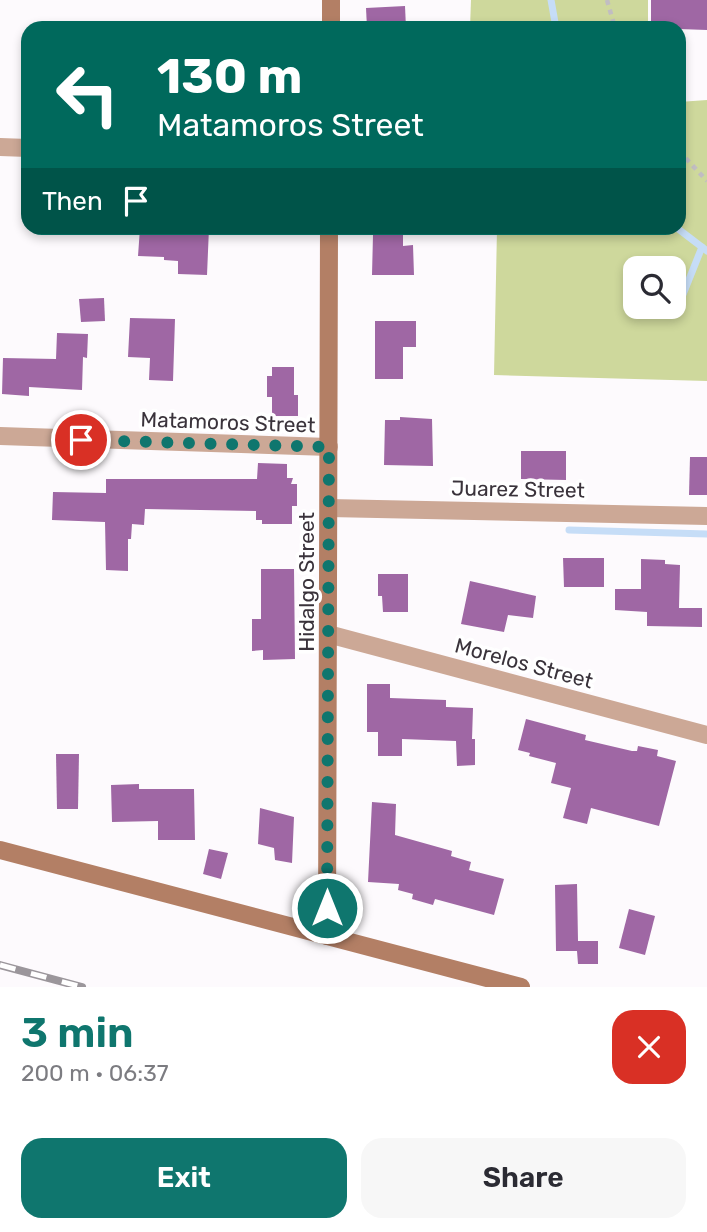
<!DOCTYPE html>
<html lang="en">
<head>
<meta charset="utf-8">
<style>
	body { margin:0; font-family:Rubik,sans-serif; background:#f7f7f7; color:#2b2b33; height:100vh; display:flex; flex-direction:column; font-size:26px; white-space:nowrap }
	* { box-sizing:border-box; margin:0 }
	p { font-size:23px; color:#7c7c81 }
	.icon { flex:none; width:38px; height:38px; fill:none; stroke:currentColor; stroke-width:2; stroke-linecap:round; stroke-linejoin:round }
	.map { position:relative; height:987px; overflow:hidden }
	.panel { display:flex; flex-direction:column; background:#fff; flex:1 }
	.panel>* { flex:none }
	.hud { position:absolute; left:21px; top:21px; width:665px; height:214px; border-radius:21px; box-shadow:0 4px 10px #0003; background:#00695c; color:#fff; overflow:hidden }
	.fabs { position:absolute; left:623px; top:256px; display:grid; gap:14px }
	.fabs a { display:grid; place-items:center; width:63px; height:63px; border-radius:14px; background:#fff; box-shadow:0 4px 10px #0003; font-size:35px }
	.pin { position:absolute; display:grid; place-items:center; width:60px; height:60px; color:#fff; margin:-30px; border:4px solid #fff; border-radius:50%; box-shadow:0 2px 7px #0007 }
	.me { position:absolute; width:77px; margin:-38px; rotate:0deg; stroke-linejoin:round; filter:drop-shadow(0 0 5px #0008) }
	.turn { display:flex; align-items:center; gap:24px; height:147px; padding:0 21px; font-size:32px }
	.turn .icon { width:91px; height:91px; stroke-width:2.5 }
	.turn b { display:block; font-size:49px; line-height:60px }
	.then { display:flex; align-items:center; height:66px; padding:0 21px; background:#0003; gap:14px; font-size:26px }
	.round { display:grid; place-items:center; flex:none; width:74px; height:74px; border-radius:21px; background:#f7f7f7 }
	.summary { display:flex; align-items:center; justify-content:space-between; height:119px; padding:0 21px }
	h1 { font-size:42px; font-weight:600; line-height:52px; color:#0f766e }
	.primary-button { display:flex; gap:14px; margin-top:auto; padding:14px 21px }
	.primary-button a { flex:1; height:80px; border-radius:21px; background:#0f766e; color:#fff; font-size:28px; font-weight:600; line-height:80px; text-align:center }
	.primary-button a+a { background:#f7f7f7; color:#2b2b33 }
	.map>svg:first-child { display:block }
</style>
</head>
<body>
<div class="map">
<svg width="707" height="987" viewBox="0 0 707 987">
	<rect width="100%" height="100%" fill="#fdfafd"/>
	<g fill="#ced89c" fill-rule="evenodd">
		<path d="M471,0h177v28h-178z"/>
		<path d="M707,100v281l-213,-6 3,-146 -41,-1h223v-126zM635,268h39v38h-39z"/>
	</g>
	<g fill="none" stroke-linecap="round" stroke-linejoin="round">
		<g stroke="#c6ddf7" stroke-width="7">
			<path d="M551,0l5,28"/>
			<path d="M677,228l30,23"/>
			<path d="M682,297l20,-50"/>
			<path d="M569,530l138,4"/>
		</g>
	</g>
	<g fill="#9f67a4">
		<path d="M651,0h56v30l-56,-2z"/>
		<path d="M405,6l1,22h-39l-1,-20z"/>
		<path d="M140,228h69l-2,47 -29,-1v-13l-14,-1v-3l-26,-1z"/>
		<path d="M373,235h30v11l10,-1 1,30h-42z"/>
		<path d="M104,298l1,23 -24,1 -2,-23z"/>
		<path d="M130,318l45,1 -2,62 -24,-1 1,-22 -22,-1z"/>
		<path d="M375,321h41v26h-13v32h-28z"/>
		<path d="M57,333l31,1 -1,24 -4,-1 -1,33 -53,-3v9l-27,-2 1,-36 53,1z"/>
		<path d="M272,367h22v28h4v21h-26v-19h-5v-21h5z"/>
		<path d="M400,417l32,2 1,47 -49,-1 1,-45h15z"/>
		<path d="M521,451h45v29l-45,-1z"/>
		<path d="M690,457h17v38h-18z"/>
		<path d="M258,463l29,1v14h6l-2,6h6v22h-5v18h-30v-4h-6v-9l-111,-2 -1,16 -12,-1 -1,15h-3v32l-22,-1 -1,-48 -53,-2 1,-28 53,1v-14h151z"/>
		<path d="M563,558h41v29h-40z"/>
		<path d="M641,559l24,1v4l15,1 -1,43h23v19l-55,-1v-14l-32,-2v-21h26z"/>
		<path d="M261,569h33l1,90 -32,1v-10l-11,1v-32h9z"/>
		<path d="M378,574h30v38h-25l-1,-16h-4z"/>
		<path d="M470,581l66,15 -3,22 -25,-3 -4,17 -43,-8z"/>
		<path d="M367,684h23v14l56,2v7l27,1 -1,31h3v26l-18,1 -1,-25 -54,-2v17h-24v-24h-11z"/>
		<path d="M526,719l60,16 -1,5 47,11h5l1,-5 20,4 -1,6 19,5 -17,65 -68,-18 -4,16 -24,-6 8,-30 -20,-5 5,-20 -27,-7 1,-3 -12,-3z"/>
		<path d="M56,754h23l-1,55h-21z"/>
		<path d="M139,784v5h55l1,51h-37v-19l-46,1 -1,-37z"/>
		<path d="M372,802l24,2 -1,31 57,16 -1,5 20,6 -2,8 35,9 -10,36 -59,-16 -2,6 -21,-6 1,-5 -15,-4 1,-6 -31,-2z"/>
		<path d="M260,808l34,9 -2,46 -17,-3 -1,-12 -16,-4z"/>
		<path d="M209,849l19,4 -7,26 -18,-5z"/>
		<path d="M577,884l1,57h20v23h-20l-1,-13h-21l-1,-66z"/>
		<path d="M629,909l26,7 -10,39 -26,-7z"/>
	</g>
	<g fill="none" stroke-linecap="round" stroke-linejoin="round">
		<g stroke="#c1bdc2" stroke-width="4.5" stroke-dasharray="5 5" stroke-linecap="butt">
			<path d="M607,0l8,28"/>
			<path d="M679,151l28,30"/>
		</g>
		<g stroke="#cca896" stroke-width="18">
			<path d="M0,147l28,1"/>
			<path d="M0,436l329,11"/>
			<path d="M329,508l378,8"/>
			<path d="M328,634l379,101"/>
		</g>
		<g stroke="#b37f65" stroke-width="18">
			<path d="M331,28v-28"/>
			<path d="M0,850l521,137"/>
			<path d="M327,936l2,-708"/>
		</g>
		<g stroke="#9b969b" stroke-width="8">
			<path id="rail" d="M0,965l82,22"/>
		</g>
		<use href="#rail" stroke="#fff" stroke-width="5" stroke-dasharray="16" stroke-linecap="butt"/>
	</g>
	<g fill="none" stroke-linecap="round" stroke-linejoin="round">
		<path stroke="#0f766e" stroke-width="12" stroke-dasharray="0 21.6" d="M81,440l248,7 -2,461"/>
	</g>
	<g text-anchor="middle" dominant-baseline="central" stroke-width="7" stroke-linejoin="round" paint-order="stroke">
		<g font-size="21" fill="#3a333b" stroke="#fff">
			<text transform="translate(228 422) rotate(2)">Matamoros Street</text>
			<text transform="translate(518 489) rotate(1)">Juarez Street</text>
			<text transform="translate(306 582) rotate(-90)">Hidalgo Street</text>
			<text transform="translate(524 663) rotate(15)">Morelos Street</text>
		</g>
	</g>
</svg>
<div class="fabs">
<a><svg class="icon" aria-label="search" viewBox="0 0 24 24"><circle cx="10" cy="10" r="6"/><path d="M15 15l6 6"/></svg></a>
</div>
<div class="pin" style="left:81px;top:440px;background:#d93025"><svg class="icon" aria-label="arrive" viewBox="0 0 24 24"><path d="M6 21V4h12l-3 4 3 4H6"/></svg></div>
<svg class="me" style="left:327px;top:908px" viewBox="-20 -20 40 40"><circle r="17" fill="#0f766e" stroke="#fff" stroke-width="3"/><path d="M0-11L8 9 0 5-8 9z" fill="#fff"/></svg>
<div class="hud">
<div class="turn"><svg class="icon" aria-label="left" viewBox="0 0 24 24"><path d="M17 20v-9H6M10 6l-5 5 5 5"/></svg><div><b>130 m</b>Matamoros Street</div></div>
<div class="then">Then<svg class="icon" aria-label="arrive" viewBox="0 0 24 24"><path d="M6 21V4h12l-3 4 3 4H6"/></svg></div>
</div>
</div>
<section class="panel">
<div class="summary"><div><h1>3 min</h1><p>200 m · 06:37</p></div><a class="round" style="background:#d93025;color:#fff"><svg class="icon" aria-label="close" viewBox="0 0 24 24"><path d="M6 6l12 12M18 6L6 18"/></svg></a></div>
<div class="primary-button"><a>Exit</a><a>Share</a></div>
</section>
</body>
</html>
